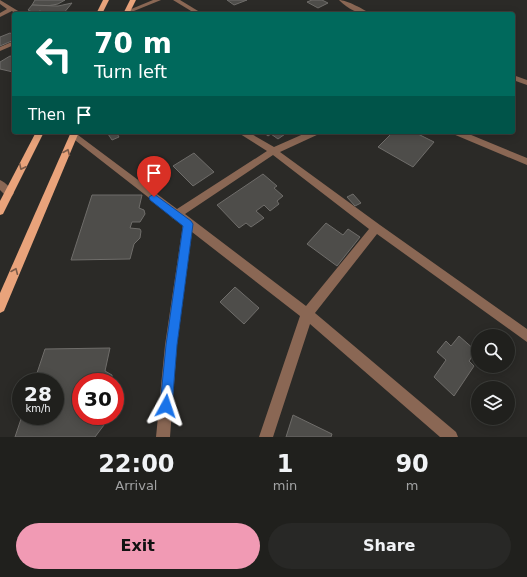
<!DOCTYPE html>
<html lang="en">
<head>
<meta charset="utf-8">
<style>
	body { margin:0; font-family:"DejaVu Sans",sans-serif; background:#282826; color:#f1f3f6; height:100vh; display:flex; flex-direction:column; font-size:15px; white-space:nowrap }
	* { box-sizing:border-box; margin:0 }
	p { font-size:13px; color:#a2a3a4 }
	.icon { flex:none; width:22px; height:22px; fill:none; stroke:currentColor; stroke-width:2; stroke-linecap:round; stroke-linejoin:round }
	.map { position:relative; height:437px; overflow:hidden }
	.panel { display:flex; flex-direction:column; background:#20201d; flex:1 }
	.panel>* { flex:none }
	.hud { position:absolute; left:12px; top:12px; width:503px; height:122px; border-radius:4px; box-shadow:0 2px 10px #0003,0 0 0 1px #3d3e3b; background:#00695c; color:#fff; overflow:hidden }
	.tools { position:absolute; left:471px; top:329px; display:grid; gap:8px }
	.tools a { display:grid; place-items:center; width:44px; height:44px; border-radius:50%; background:#20201d; box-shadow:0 2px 10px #0003,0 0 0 1px #3d3e3b; font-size:20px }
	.speed { position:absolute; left:12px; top:373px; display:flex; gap:8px; font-size:20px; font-weight:700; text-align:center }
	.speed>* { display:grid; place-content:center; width:52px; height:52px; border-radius:50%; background:#20201d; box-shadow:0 2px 10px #0003,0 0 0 1px #3d3e3b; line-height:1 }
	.speed small { font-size:10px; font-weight:400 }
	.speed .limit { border:6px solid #d22; background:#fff; color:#111 }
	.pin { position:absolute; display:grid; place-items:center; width:34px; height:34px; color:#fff; margin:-41px -17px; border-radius:50% 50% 50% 0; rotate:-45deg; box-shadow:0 0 4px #0007 }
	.pin .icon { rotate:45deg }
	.me { position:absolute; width:44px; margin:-22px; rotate:5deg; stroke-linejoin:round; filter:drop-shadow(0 0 3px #0008) }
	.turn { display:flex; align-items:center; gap:14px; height:84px; padding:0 16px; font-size:18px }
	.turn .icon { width:52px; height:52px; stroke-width:2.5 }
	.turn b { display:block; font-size:28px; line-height:34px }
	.then { display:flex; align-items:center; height:38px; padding:0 16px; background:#0003; gap:8px; font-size:15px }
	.eta { display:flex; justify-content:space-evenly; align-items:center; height:68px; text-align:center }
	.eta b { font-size:24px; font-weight:600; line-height:28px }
	.button { display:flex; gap:8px; margin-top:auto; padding:8px 16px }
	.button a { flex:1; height:46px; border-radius:24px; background:#f19ab4; color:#111; font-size:16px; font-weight:600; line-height:46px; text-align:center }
	.button a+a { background:#282826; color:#f1f3f6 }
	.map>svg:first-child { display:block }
</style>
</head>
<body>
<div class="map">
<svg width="527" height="437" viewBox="0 0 527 437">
	<rect width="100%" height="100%" fill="#2b2a27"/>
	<g fill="#4e4d4a" stroke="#6f6d6a">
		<path d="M35,0h30l-7,4 -11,2 -15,-1z"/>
		<path d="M227,0h20l-13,5z"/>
		<path d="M312,0h10l6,3 -10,5 -11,-6z"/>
		<path d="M72,3l-9,11h-15l-8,-3 -6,2 -6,-3 4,-5 26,1z"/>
		<path d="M10,33l4,2v5l-14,6v-9z"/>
		<path d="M10,56l4,1 -1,15 -13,-3v-7z"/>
		<path d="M116,132l3,5 -7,3 -4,-6z"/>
		<path d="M263,132h25l-10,7 -7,-5 -3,2z"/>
		<path d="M393,132h21l20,10 -21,25 -35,-20z"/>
		<path d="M194,153l20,19 -21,14 -20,-20z"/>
		<path d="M263,174l14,12 -3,2 9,8 -6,5 2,3 -9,7 -6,-6 -8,6 8,7 -13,9 -5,-4 -7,5 -22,-23z"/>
		<path d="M353,194l8,9 -6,3 -8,-9z"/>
		<path d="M92,195h50l-3,13 5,2 1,4 -5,8h-8l-2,6 10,1 1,2 -1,7 -6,6 -4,15 -59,1z"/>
		<path d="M326,223l17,12 5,-6 12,8 -23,29 -30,-22z"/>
		<path d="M235,287l24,21 -15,16 -24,-22z"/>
		<path d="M459,336l17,15 -7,10 5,5 -20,30 -20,-19 12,-17 -9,-8 9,-11 5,5z"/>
		<path d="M110,348l-5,23 7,4v7h-31v34h24l-1,9 -9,12h-80l7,-21h33v-34h-21l11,-33z"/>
		<path d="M293,415l39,19 -1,3h-45z"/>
	</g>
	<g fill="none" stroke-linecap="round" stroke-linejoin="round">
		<g fill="#8a6754" fill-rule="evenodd">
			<path d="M0,0l23,14h-7l-4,-3 -12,6v-4l7,-4 -7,-5z"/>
			<path d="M153,0h8l-32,13 -5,-1z"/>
			<path d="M173,0h7l23,14h-7z"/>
			<path d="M339,0c7,0 25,9 31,14 -12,0 -22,-5 -31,-14z"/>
			<path d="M14,41v4l-14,6v-4z"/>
			<path d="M513,75l14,5v5l-14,-5z"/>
			<path d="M74,132l103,77 90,-58 -30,-19h11l26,15 34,-15h12l-1,2 -39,18 100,73 147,104v13l-150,-108 -62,79 141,119 2,5h-18l-130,-113 -37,113h-14l41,-121 -108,-84 -15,113 -7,92h-14l9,-92 18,-121 -11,-6 -1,-3 -100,-78 -1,-2zM273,155l96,74 -63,77 -121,-92z"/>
			<path d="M452,132h12l63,26v7l-74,-31z"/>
			<path d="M0,180c5,2 11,8 14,13l-2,3h-6l-6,-6z"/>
		</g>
		<g fill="#e9a37b" fill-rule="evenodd">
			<path d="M103,0h6l-7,14h-6z"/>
			<path d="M130,0h6l-7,14h-6z"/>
			<path d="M36,132h8l-41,82 -3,1v-14z"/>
			<path d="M71,132h8l-75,179 -4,2v-20z"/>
		</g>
	</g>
	<defs><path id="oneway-chevron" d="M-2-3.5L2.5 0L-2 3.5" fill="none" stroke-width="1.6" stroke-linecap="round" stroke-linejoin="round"/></defs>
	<g stroke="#7c5b48">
		<use href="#oneway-chevron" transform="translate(67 152) rotate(-67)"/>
		<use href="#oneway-chevron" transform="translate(22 167) rotate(116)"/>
		<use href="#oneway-chevron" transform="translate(15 271) rotate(-67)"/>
	</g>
	<path fill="#1a73e8" stroke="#114b97" d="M154,194l37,27 2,3 -16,121 -5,61 -2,5 -4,2 -5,-2 -1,-5 6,-61 17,-119 -33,-26 -1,-3z"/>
</svg>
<div class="tools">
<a><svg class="icon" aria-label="search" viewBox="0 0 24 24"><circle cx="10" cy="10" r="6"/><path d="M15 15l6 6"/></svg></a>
<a><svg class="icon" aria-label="layers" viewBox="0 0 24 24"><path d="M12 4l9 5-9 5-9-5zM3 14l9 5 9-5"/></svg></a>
</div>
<div class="speed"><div>28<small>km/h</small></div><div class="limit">30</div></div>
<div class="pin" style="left:154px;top:197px;background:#d93025"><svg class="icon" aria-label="arrive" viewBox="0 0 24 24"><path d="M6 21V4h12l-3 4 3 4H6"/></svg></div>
<svg class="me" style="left:166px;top:406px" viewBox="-20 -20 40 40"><path d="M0-17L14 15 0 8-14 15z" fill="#1a73e8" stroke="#fff" stroke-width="4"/></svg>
<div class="hud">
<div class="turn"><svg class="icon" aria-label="left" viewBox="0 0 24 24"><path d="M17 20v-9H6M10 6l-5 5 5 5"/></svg><div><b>70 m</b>Turn left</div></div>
<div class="then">Then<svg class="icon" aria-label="arrive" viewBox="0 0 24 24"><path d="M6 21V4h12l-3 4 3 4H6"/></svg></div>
</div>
</div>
<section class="panel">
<div class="eta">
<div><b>22:00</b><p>Arrival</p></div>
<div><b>1</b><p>min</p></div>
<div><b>90</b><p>m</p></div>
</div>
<div class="button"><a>Exit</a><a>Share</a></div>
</section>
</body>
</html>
